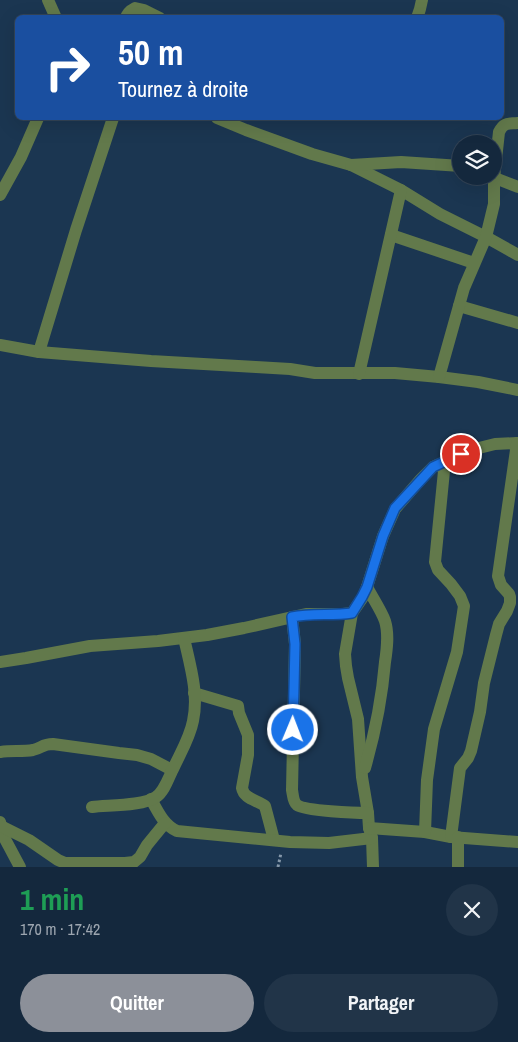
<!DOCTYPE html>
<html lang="fr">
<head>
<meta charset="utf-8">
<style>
	body { margin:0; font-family:"Archivo Narrow",sans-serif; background:#213448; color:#f1f3f6; height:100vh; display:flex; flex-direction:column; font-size:19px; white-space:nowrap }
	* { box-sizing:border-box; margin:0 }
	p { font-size:16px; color:#9da6b0 }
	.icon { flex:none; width:28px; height:28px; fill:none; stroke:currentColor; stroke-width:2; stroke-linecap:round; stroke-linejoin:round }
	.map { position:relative; height:867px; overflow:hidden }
	.panel { display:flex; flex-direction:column; background:#14283d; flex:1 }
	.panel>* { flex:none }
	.hud { position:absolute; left:15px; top:15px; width:489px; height:105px; border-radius:8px; box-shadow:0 5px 20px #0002,0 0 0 1px #334457; background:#1a4fa0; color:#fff; overflow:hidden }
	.tools { position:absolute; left:452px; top:135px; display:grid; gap:10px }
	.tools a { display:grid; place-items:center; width:50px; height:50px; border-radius:50%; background:#14283d; box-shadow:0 5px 20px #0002,0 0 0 1px #334457; font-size:25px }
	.pin { position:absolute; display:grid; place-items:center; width:42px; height:42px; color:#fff; margin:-21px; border:2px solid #fff; border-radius:50%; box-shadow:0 1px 5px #0007 }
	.me { position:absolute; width:55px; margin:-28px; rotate:1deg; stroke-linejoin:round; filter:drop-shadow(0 0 4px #0008) }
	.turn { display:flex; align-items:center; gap:18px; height:105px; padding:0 20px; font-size:22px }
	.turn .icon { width:65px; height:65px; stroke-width:2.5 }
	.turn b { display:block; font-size:35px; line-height:42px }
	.round { display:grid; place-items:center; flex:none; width:52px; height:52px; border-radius:26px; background:#213448 }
	.headline { display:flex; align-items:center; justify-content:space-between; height:85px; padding:0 20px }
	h1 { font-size:30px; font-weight:800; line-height:38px; color:#1e9e55 }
	.button { display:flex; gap:10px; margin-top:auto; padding:10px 20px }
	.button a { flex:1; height:58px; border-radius:30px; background:#8c9099; color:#fff; font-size:20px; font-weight:800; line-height:58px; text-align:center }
	.button a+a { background:#213448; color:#f1f3f6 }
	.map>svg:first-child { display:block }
</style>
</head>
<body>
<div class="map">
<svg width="518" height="867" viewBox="0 0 518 867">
	<rect width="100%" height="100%" fill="#1b3651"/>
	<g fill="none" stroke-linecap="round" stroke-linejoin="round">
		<path stroke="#8598aa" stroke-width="3" stroke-dasharray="2.5 2.5" stroke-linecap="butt" d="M278,867l3,-14"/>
		<g stroke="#62794b" stroke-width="12">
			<path d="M48,0l8,18"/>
			<path d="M126,18c1,-5 5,-8 9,-10l9,2 16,8"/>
			<path d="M417,18l3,-9 2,-9"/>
			<path d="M217,118l29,12 66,24 39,11 50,25 39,24 46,23 32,18"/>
			<path d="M351,165l50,-3 60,4"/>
			<path d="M490,176l28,11"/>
			<path d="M0,195l21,-38 17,-39"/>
			<path d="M391,235l83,28"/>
			<path d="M459,306l59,17"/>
			<path d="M0,345l39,7 112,9 105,6 34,2 25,4h80l44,4 39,5 40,8"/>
			<path d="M39,352l37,-122 37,-112"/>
			<path d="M359,374l42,-184"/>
			<path d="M439,377l25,-89 22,-51 8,-33v-26l5,-46c5,-10 9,-8 19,-9"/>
			<path d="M352,613l-7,41 1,12 2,12 10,41 4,58 6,36 1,15 3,10 1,29"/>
			<path d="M292,617l3,27 -3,146c1,5 1,12 5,15 8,6 59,8 71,8"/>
			<path d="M0,662l26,-4 64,-12 68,-5 49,-6 37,-7 62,-14h37l9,-1 11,-16 4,-10 16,-51 12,-27 26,-30 12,-12 38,-17 24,-6 23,-1"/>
			<path d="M194,693l44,13 1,7 9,22v20l-6,33c2,11 15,12 23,18l9,34"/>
			<path d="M0,752c11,-2 22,0 33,-2 9,-2 9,-6 20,-6l66,9 18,2 14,4 21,11"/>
			<path d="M365,768c10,-35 17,-70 20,-106 2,-13 4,-28 0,-41 -4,-11 -13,-24 -18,-34"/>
			<path d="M151,799c7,13 13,26 26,32l113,11 39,1 43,-5"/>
			<path d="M92,807c16,-2 51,-1 64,-10 9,-6 13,-21 18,-30 7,-15 16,-30 19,-46 6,-27 -3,-56 -9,-83"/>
			<path d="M0,822l5,17 15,28"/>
			<path d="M1,826l28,14 29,20 7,3h60l9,-1 6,-5 7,-12 18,-22"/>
			<path d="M369,828l56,4 26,5 67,5"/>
			<path d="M425,832l2,-52 7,-51 23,-77 7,-46 -4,-10 -9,-12 -13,-14 -3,-8 10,-101"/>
			<path d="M451,837l9,-69 8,-10 3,-7 9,-39 4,-29 12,-48 3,-11 8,-13 3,-8v-6l-1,-3 -8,-9 -3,-9 19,-133"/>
			<path d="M458,867v-30"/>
		</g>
	</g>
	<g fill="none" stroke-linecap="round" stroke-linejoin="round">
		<g stroke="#114b97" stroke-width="12">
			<path id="route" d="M293,730l2,-86 -3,-27c20,-4 40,-1 60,-4l10,-16 5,-10 16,-51 12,-28 38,-41 28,-13"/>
		</g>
		<use href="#route" stroke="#1a73e8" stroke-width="9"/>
	</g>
</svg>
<div class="tools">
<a><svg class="icon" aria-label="layers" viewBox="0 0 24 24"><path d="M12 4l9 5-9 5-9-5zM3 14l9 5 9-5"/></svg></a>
</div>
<div class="pin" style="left:461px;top:454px;background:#d93025"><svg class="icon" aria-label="arrive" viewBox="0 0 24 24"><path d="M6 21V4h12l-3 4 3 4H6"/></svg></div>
<svg class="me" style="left:293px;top:730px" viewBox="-20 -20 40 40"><circle r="17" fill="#1a73e8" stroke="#fff" stroke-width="3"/><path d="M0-11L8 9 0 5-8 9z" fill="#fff"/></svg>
<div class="hud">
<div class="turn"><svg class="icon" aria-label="right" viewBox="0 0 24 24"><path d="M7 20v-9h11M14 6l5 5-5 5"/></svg><div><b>50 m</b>Tournez à droite</div></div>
</div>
</div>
<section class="panel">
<div class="headline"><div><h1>1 min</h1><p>170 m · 17:42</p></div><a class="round"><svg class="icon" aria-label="close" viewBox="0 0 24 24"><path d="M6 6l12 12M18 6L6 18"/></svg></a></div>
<div class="button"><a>Quitter</a><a>Partager</a></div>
</section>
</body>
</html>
